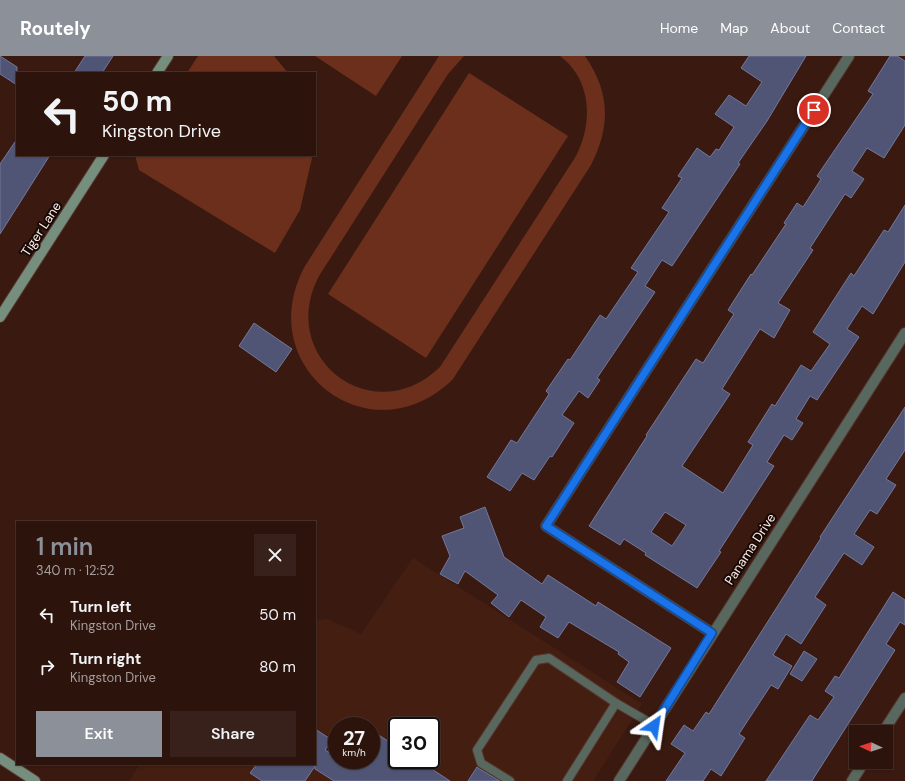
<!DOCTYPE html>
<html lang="en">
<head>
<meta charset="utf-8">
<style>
	body { margin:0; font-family:"DM Sans",sans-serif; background:#38211a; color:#f1f3f6; height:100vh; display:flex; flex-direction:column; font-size:15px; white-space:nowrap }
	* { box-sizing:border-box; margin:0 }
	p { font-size:13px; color:#a69e9d }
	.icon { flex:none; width:22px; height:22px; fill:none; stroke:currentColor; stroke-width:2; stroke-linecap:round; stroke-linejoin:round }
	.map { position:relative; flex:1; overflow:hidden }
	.sheet { position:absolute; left:16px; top:465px; width:300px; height:244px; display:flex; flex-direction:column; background:#2c140c; border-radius:0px; box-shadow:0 1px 3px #0004,0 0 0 1px #48332d }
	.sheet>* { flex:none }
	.banner { position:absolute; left:16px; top:16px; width:300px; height:84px; border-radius:0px; box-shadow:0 1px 3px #0004,0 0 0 1px #48332d; background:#2c140c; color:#f1f3f6; overflow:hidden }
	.needle { width:26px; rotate:274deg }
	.tools { position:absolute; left:849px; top:669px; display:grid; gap:8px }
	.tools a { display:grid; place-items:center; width:44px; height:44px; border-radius:0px; background:#2c140c; box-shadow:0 1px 3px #0004,0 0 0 1px #48332d; font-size:20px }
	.speed { position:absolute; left:328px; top:661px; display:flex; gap:8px; font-size:20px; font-weight:700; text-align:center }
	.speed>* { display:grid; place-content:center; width:52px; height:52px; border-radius:50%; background:#2c140c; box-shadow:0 1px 3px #0004,0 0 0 1px #48332d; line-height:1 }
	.speed small { font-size:10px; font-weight:400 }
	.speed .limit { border:2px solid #111; border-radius:6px; background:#fff; color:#111 }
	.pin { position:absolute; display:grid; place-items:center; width:34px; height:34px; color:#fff; margin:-17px; border:2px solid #fff; border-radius:50%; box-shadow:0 1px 4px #0007 }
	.me { position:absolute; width:44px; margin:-22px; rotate:32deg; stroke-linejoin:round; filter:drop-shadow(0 0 3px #0008) }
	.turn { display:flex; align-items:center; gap:14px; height:84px; padding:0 20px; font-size:18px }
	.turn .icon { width:52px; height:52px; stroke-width:2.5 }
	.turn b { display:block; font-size:28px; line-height:34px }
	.round { display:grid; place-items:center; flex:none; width:42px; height:42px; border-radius:0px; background:#38211a }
	.summary { display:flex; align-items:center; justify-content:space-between; height:68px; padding:0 20px }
	h1 { font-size:24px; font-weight:600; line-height:30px; color:#8c9099 }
	.cta { display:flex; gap:8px; margin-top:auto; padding:8px 20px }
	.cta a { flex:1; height:46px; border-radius:0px; background:#8c9099; color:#fff; font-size:16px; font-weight:600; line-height:46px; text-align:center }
	.cta a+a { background:#38211a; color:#f1f3f6 }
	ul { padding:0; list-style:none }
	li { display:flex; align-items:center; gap:12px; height:52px; padding:0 20px }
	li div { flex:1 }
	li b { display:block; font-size:15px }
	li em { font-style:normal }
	header { display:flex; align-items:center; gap:24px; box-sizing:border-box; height:56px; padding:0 20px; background:#8c9099; color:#fff }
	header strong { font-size:19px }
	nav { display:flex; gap:22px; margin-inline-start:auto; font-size:14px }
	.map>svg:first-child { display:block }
</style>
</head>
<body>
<header>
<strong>Routely</strong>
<nav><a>Home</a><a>Map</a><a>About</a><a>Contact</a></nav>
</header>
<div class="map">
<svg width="905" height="725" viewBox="0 0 905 725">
	<rect width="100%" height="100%" fill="#3a1a10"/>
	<path fill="#451e12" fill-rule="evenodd" d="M413,502l229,146 -49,77h-464l11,-17h175v-143l12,-2 34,15zM337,670h34v34h-34zM397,670h34v34h-34z"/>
	<g fill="#6c2f1c">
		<path d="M198,0h76l14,17h-101z"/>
		<path d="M315,0h87l-26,40z"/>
		<path d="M439,0h25l-16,18 -129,202c-43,82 54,156 121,91l136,-211c17,-33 16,-76 -16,-100h25c25,36 26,70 6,109l-138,214c-82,81 -203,-12 -148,-113z"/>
		<path d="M469,17l99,63 -142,222 -98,-64z"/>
		<path d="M135,99h177v3l-12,52 -25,43 -136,-83z"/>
	</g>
	<g fill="#505575" stroke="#73789b" fill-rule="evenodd">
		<path d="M0,0l17,11v18l-17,-11z"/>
		<path d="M85,0h28l-11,17h-28z"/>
		<path d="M749,0h57l-39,65 -29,42 2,1 -68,102 -10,-6 -17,26 10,6 -58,86 3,2 -12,18 -9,-7 -17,24 12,8 -22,34 -2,-1 -16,24 -12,-7 -12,18 -23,-14 24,-37 6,3 32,-49 -3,-3 22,-32 2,1 30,-45 6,4 32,-47 -7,-4 38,-56 -7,-4 20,-30 -4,-2 19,-28 13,9 6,-8 3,1 15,-23 -19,-13 14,-19 17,11 16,-24 -21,-14z"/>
		<path d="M890,0h7l8,5v64l-21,33 -17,-10 -15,23 12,8 -13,19 -6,-4 -35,54 3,2 -35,53 12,7 -16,28 -14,-9 -38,60 8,5 -48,72 41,27 30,-48 -5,-3 24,-38 3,2 26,-41 10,6 19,-27 -17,-12 38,-59 3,3 30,-46 4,2 17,-27v57l-32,52 -11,-8 -15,23 12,8 -42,63 -7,-4 -14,23 7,4 -11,17 -8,-5 -17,27 7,4 -55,85 2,1 -24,36 -52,-33 1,-2 -22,-14 -4,6 -31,-19 58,-90 -1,-1 50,-76 7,4 31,-49 -6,-4 23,-36 1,1 34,-51 -2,-1 13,-20 6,4 18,-28 -4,-3 56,-82 -5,-3zM665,456l21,13 -14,21 -21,-14z"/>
		<path d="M17,83v16h33l-50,79v-70z"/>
		<path d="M254,267l38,26 -16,23 -37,-26z"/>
		<path d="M905,351v43l-19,29 10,6 -19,29 -7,-4 -16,24 20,13 -12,18 -18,-12 -29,44 11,8 -25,39 -15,-10 -13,21 19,11 -14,23 -7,-4 -32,49 6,4 -24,38 -10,-7 -8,12h-37l19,-28 -14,-9 13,-19 9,6 13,-19 3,2 112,-176 -1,-1z"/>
		<path d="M485,451l19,50 38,27 6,-9 48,31 2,-4 73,46 -31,49 -23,-15 12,-20 -11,-8 1,-2 -50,-30 -11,16 -18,-11 6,-10 -25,-17 -12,17 -18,-14 7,-8 -33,-24 -7,13 -18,-10 10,-18 -8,-20 22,-8 -4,-11z"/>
		<path d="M893,536l12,8v25l-5,-3 -14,22 9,6 -80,126 -3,5h-46l44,-66 8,5 16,-23 -9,-6 10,-15 4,2z"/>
		<path d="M804,595l13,8 -15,22 -12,-7z"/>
		<path d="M315,673l17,11 -7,10 12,7v3h34v-30l26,17v13h21l32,21h-116l-19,-12v-3l-10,15h-43l-12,-8 7,-9h58z"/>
		<path d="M477,711l1,1 22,13h-32z"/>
	</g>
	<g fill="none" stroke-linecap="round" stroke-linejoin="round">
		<g stroke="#55372e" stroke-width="10">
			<g id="lane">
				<path d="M510,725l-29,-18 -4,-13 59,-90 13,-2 67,45"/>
				<path d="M567,725l49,-78 38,22"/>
			</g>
		</g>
		<g stroke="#55372e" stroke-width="12">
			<g id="street">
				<path d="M712,577l-166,-107 303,-470"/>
				<path d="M883,676l22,-34"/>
				<path d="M619,725l286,-448"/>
				<path d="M852,725l12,-19"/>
			</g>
		</g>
		<g stroke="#55372e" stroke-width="12">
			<g id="secondary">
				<path d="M157,17l11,-17"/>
				<path d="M0,261l104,-162"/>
				<path d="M0,702l35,23"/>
			</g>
		</g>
		<use href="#lane" stroke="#58685e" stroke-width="8"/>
		<use href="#street" stroke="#58685e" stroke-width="10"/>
		<use href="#secondary" stroke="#758e7e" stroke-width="10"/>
	</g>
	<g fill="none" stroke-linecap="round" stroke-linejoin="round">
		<g stroke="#114b97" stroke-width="10">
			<path id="route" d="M654,670l58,-93 -166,-107 268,-416"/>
		</g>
		<use href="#route" stroke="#1a73e8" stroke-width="7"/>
	</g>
	<g text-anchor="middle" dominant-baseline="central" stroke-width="4" stroke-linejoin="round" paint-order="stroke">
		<g font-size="13" fill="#feece6" stroke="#170906">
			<text transform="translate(41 173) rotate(-57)">Tiger Lane</text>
			<text transform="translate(750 493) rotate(-57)">Panama Drive</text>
		</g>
	</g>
</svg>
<div class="tools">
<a><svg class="needle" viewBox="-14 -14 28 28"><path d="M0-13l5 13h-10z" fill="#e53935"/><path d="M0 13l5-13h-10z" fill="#a69e9d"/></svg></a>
</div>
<div class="speed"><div>27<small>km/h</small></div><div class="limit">30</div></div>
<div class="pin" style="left:814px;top:54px;background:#d93025"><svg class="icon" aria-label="arrive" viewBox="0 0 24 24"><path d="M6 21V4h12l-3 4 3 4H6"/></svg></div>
<svg class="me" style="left:654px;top:670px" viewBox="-20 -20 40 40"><path d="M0-17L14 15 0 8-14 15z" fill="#1a73e8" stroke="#fff" stroke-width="4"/></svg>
<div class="banner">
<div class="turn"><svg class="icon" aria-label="left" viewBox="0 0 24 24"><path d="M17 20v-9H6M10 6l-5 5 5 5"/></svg><div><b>50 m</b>Kingston Drive</div></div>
</div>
<section class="sheet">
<div class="summary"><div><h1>1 min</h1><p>340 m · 12:52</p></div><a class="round"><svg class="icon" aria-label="close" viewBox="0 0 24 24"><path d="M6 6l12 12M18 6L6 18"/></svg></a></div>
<ul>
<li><svg class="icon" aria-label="left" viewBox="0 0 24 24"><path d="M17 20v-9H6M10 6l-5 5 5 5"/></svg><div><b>Turn left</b><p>Kingston Drive</p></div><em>50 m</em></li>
<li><svg class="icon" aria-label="right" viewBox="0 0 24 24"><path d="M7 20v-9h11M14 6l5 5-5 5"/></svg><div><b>Turn right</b><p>Kingston Drive</p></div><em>80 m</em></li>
</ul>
<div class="cta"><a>Exit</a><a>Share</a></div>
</section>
</div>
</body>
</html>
